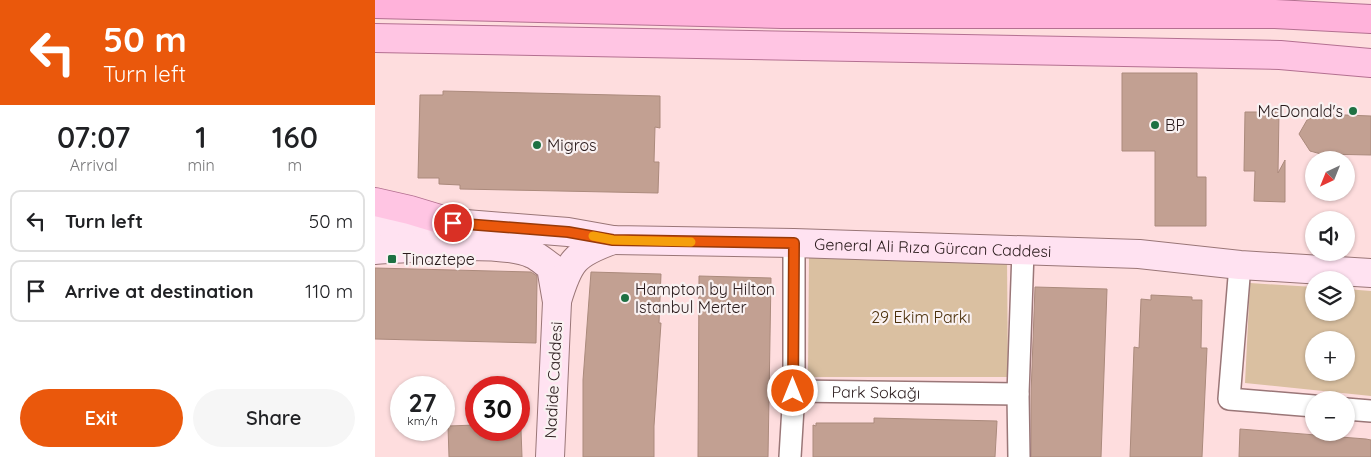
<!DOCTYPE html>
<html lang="en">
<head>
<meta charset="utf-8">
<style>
	body { margin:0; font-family:Quicksand,sans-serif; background:#f6f6f6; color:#202124; height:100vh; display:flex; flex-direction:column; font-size:19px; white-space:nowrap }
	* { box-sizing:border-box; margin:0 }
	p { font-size:16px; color:#757577 }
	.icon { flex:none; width:28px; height:28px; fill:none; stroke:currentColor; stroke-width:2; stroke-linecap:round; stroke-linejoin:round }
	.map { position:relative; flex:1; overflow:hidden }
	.side { display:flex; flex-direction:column; background:#fff; width:375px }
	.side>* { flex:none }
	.top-card { background:#ea580c; color:#fff; overflow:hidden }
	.needle { width:32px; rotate:223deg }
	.tools { position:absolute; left:930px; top:151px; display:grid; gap:10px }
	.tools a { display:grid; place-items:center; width:50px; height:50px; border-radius:50%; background:#fff; box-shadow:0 1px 4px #0004; font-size:25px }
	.speed { position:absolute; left:15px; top:376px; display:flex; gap:10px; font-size:25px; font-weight:700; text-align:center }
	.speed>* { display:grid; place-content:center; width:65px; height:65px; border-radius:50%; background:#fff; box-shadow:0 1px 4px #0004; line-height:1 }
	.speed small { font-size:12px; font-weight:400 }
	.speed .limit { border:8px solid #d22; background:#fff; color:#111 }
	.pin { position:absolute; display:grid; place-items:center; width:42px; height:42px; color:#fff; margin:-21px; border:2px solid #fff; border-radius:50%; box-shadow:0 1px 5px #0007 }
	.me { position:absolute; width:55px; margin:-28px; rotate:0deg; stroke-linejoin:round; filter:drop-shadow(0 0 4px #0008) }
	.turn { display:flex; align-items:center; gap:18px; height:105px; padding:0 20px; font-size:22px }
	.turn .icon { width:65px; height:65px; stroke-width:2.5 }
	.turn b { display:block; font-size:35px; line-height:42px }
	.eta { display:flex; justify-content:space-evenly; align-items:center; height:85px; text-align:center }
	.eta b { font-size:30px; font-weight:600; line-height:35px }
	.primary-button { display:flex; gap:10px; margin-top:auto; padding:10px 20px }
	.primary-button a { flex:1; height:58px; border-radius:30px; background:#ea580c; color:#fff; font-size:20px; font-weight:600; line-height:58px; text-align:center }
	.primary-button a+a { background:#f6f6f6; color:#202124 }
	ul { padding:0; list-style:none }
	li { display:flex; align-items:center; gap:15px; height:62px; margin:0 10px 8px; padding:0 10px; border:2px solid #e0e0e0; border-radius:10px }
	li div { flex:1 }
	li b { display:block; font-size:19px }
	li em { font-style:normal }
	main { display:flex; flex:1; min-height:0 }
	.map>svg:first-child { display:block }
</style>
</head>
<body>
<main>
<section class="side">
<div class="top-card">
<div class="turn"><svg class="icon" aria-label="left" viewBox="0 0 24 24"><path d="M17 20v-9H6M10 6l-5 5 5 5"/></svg><div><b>50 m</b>Turn left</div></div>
</div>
<div class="eta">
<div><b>07:07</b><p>Arrival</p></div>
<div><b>1</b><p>min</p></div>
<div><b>160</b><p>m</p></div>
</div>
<ul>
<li><svg class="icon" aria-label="left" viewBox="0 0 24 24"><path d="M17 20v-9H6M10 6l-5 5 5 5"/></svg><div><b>Turn left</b></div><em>50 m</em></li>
<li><svg class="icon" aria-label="arrive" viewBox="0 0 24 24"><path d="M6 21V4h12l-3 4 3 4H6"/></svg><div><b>Arrive at destination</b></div><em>110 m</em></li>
</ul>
<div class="primary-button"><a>Exit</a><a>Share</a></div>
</section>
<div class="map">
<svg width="996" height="457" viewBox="0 0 996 457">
	<rect width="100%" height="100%" fill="#feddde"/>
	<g fill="#dac0a1" fill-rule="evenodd">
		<path d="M434,255l198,3 1,119h-200z"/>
		<path d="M875,283l64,4v25h32v-23l25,2v105l-126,-13zM939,340h32v32h-32z"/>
	</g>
	<g fill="#c2a092" stroke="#ab8a7c">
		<path d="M747,73h75v104h9v49h-51v-75h-33z"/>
		<path d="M68,91l217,5v32l-5,-1 -1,35h5l-1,31 -198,-4v-4l-21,-1v-6h-21l2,-83h23z"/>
		<path d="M870,112h34l-1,61 7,-13v42l-31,-1 1,-30h-11z"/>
		<path d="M945,114l51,2v39l-50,-1 -11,-3 -11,-17 8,-14z"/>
		<path d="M0,268l156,4 6,4v5l-1,62 -161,-4z"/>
		<path d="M216,272l70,2 -2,49h2l-7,103v31h-71v-77z"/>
		<path d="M324,276l72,2 -3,179h-70z"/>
		<path d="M660,287l72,2 -6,168h-70v-63z"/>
		<path d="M776,295l41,2v3h10l-1,48h6l-5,109h-72l4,-110 5,1 2,-49 10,1z"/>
		<path d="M499,418l123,3 -2,36h-182v-32l3,1v-3h58z"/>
		<path d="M101,425v5h45l1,27h-73l-1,-31z"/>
		<path d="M865,429l126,10 5,1v17h-132z"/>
	</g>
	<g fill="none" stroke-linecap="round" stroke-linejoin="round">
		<g stroke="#9a7677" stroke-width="24">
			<g id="minor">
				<path d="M865,265l-11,134 85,7"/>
				<path id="s1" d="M419,391l224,3"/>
				<path d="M971,409l25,2"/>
				<path d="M415,457l4,-66v-148"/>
				<path d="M644,457l-1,-63 5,-143"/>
			</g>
		</g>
		<g stroke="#9a7677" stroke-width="30">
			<g id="secondary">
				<path id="s2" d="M0,224l78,-1 115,9 45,8 181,3 345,11 101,11 131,8"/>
				<path d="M0,250c35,-2 128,-10 157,4 7,3 13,9 19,13l6,35 -7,155"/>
				<path d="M182,301c12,-40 17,-47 56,-61"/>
			</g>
		</g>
		<g stroke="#b47091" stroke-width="30">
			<g id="primary">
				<path d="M0,38l905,17 91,8"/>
				<path d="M0,202l35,8 43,13"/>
			</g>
		</g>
		<g stroke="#b47091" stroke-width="30">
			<path id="trunk" d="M0,4l407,10h493l96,5"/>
		</g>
		<use href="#minor" stroke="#fff" stroke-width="21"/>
		<use href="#secondary" stroke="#ffe2f1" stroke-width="28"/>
		<use href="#primary" stroke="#ffc5e3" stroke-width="28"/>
		<use href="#trunk" stroke="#ffb2da" stroke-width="28"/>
	</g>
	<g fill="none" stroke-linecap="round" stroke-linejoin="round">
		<g stroke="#983908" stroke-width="12">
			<path id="route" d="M78,223l115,9 45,8 181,3 -1,148"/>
		</g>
		<use href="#route" stroke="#ea580c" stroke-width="9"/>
		<path stroke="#f59e0b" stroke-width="9" d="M218,236l20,4 78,2"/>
	</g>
	<g fill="#1e7143" stroke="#f9f1f1" stroke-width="2">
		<circle cx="978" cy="111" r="5"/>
		<circle cx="780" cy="125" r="5"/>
		<circle cx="162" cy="145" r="5"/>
		<rect x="12" y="254" width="10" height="10" rx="2.5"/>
		<circle cx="250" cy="298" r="5"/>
	</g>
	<g text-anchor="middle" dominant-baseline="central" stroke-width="4.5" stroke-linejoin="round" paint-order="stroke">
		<g font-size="16" fill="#291a1b" stroke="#f9f1f1" text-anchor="start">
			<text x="968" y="111" text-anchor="end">McDonald's</text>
			<text x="790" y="125">BP</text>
			<text x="172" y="145">Migros</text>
			<text x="27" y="259">Tinaztepe</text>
			<text x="260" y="289">Hampton by Hilton<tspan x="260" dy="18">Istanbul Merter</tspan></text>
		</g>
		<g font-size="16" fill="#291a1b" stroke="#f9f1f1">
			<text stroke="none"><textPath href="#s2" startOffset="559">General Ali Rıza Gürcan Caddesi</textPath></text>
			<text transform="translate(178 380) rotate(-87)">Nadide Caddesi</text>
			<text stroke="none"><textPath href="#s1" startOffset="82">Park Sokağı</textPath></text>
		</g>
		<g font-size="16" fill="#4a2f0a" stroke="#f9f1f1">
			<text x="546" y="317">29 Ekim Parkı</text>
		</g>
	</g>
</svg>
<div class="tools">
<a><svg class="needle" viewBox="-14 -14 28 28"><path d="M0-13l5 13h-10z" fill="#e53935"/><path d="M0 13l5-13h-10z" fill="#757577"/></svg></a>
<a><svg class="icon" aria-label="sound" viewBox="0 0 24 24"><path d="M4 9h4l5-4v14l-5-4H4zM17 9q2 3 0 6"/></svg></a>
<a><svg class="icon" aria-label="layers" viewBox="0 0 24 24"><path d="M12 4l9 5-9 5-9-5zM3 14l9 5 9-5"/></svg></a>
<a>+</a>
<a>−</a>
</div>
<div class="speed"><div>27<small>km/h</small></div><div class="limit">30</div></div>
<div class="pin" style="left:78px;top:223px;background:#d93025"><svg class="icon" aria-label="arrive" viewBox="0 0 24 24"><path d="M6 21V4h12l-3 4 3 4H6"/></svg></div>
<svg class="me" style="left:418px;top:391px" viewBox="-20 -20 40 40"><circle r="17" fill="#ea580c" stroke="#fff" stroke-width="3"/><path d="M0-11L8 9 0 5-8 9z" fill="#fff"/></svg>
</div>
</main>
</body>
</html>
